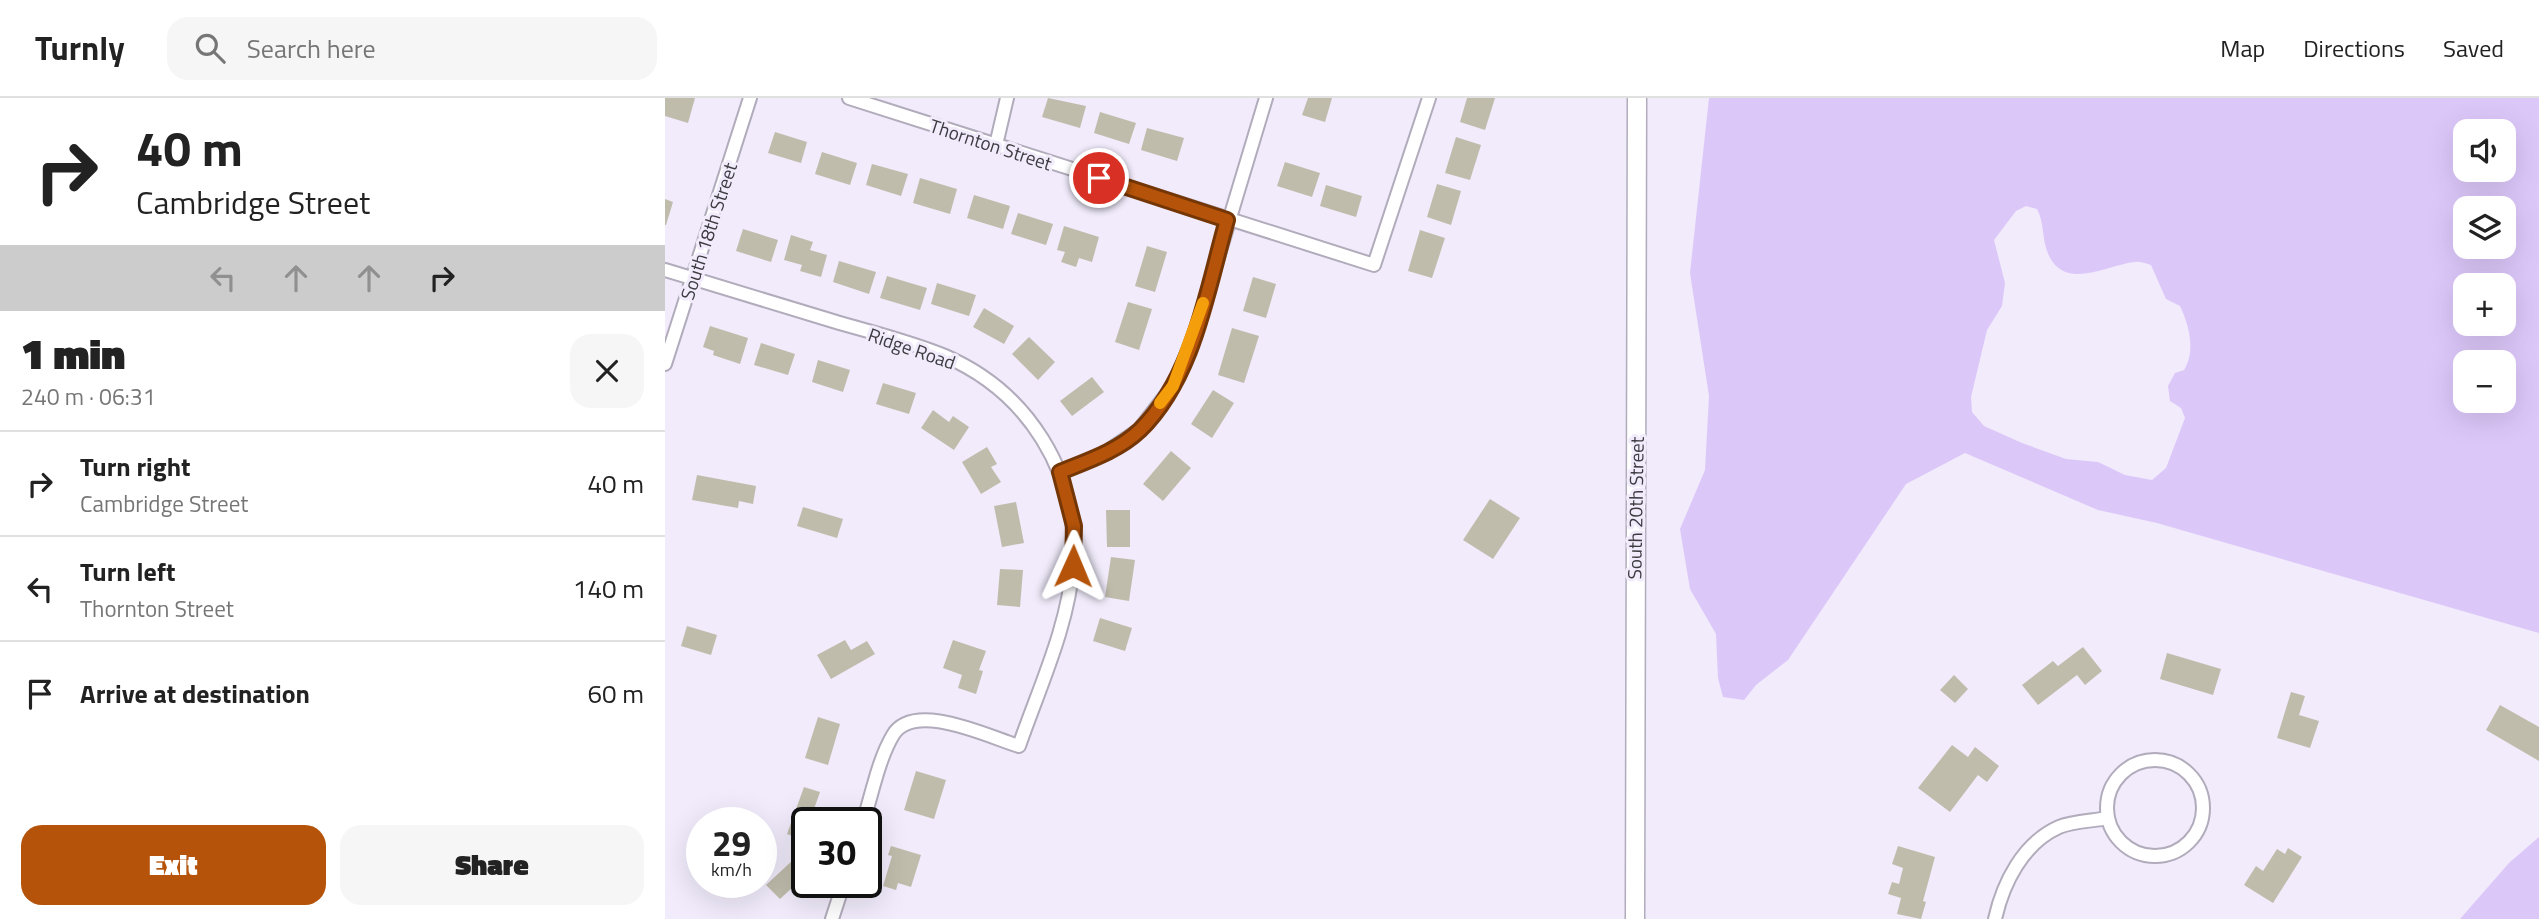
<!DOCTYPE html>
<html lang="en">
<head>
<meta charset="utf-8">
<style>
	body { margin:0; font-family:"Titillium Web",sans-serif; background:#f6f6f6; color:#222; height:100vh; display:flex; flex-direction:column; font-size:26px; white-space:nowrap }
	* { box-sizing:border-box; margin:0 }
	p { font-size:23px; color:#767676 }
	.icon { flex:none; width:38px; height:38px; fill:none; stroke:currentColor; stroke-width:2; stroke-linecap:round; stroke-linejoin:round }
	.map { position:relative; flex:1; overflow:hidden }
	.sheet { display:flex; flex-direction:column; background:#fff; width:665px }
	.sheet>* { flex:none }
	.guide { background:#fff; color:#222; overflow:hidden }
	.fabs { position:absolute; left:1788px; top:21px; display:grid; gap:14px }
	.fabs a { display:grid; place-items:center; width:63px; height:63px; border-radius:14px; background:#fff; box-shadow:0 7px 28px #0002; font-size:35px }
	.speed { position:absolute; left:21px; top:709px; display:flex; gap:14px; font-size:35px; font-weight:700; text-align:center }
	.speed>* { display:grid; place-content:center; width:91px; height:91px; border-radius:50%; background:#fff; box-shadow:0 7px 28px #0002; line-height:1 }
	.speed small { font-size:18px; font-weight:400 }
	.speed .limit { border:4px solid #111; border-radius:10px; background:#fff; color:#111 }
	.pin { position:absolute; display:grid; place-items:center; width:60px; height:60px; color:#fff; margin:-30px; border:4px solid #fff; border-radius:50%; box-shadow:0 2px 7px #0007 }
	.me { position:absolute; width:77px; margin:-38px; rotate:1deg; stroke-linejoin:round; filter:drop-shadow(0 0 5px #0008) }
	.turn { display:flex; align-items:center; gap:24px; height:147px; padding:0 21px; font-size:32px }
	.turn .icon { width:91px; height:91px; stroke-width:2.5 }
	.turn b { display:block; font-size:49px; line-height:60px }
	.lanes { display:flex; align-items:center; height:66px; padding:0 21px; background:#0003; justify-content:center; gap:35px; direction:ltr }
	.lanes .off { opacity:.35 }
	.round { display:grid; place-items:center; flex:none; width:74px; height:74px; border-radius:21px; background:#f6f6f6 }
	.head { display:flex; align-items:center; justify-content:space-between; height:119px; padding:0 21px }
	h1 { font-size:42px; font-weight:800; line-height:52px }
	.action { display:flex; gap:14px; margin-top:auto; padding:14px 21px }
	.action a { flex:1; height:80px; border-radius:21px; background:#b45309; color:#fff; font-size:28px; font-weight:800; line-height:80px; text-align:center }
	.action a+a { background:#f6f6f6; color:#222 }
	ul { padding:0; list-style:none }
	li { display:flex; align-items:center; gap:21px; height:105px; padding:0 21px; border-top:2px solid #e0e0e0 }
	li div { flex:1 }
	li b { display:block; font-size:26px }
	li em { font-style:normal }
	header { display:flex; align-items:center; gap:42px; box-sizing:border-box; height:98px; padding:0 35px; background:#fff; border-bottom:2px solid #e0e0e0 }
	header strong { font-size:33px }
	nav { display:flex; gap:38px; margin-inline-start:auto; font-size:24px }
	.search { width:490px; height:63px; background:#f6f6f6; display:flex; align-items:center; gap:18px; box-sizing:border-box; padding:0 24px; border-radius:21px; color:#767676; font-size:26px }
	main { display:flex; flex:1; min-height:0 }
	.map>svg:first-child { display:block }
</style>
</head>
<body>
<header>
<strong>Turnly</strong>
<div class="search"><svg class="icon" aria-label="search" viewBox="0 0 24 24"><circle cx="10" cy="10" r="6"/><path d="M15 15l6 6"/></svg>Search here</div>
<nav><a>Map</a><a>Directions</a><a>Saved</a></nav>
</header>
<main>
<section class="sheet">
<div class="guide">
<div class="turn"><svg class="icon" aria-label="right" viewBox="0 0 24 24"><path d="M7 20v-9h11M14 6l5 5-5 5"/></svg><div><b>40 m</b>Cambridge Street</div></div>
<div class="lanes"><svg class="icon off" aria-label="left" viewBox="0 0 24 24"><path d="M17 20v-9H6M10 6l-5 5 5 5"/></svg><svg class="icon off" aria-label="ahead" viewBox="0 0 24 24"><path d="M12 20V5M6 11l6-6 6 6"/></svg><svg class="icon off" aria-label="ahead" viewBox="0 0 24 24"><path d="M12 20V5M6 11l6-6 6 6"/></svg><svg class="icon" aria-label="right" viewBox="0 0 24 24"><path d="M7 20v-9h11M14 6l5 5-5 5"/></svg></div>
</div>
<div class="head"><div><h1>1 min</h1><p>240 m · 06:31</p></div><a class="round"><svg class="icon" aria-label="close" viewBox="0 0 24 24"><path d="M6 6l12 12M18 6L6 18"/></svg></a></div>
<ul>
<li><svg class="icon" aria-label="right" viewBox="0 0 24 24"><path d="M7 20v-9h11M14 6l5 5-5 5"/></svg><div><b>Turn right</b><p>Cambridge Street</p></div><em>40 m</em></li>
<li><svg class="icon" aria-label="left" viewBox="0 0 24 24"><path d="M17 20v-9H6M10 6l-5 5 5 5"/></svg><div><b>Turn left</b><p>Thornton Street</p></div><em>140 m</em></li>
<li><svg class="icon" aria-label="arrive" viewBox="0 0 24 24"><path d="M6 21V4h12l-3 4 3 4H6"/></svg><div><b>Arrive at destination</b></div><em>60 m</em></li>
</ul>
<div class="action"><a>Exit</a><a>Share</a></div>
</section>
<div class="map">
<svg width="1874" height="821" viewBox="0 0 1874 821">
	<rect width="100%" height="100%" fill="#f1ebfb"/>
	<g fill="#dcc7f9" fill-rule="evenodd">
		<path d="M1044,0h830v535l-382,-110 -59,-13 -133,-57 -59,31 -118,176 -32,25 -12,15 -21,-3 -5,-19 -2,-44 -26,-45 -10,-60 25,-59 4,-74 -19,-123zM1801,33h38v39h-38zM1361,108l11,3c7,13 5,28 10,42 16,43 61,13 88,11 5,-1 12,2 16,3l15,34 14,7c9,19 16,45 4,64l-9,3 -7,13 2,15 11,7 4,10 -19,50 -14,12 -27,-5 -27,-13 -32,-3 -44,-16 -38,-17 -12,-14 -1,-15 16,-67 15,-24 3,-23 -11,-43 22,-29zM1801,110h38v39h-38zM1801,187h38v39h-38zM1801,264h38v39h-38z"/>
		<path d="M1874,739v82h-79l49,-56z"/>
	</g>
	<g fill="#c0bcac">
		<path d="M0,0h30l-7,25 -23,-7z"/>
		<path d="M383,0l38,8 -6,22 -38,-11z"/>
		<path d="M643,0h24l-7,24 -23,-7z"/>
		<path d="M802,0h28l-10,32 -25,-8z"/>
		<path d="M435,14l36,11 -7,21 -35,-11z"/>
		<path d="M482,30l37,10 -7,23 -36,-11z"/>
		<path d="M110,34l32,10 -6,21 -33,-10z"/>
		<path d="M791,39l25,8 -11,35 -25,-7z"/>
		<path d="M157,54l35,11 -7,22 -35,-11z"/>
		<path d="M620,64l35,11 -8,24 -35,-11z"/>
		<path d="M207,66l36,10 -7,22 -35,-11z"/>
		<path d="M255,80l37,11 -7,25 -37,-11z"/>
		<path d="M772,86l24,7 -10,34 -24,-8z"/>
		<path d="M661,87l36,11 -6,21 -36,-11z"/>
		<path d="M309,97l36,11 -7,23 -36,-11z"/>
		<path d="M0,101l8,3 -7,23h-1z"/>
		<path d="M353,115l35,11 -7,21 -35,-11z"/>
		<path d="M399,128l35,11 -7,25 -13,-4 -3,9 -15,-5 4,-10 -8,-2z"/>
		<path d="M78,131l35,11 -7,22 -35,-11z"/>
		<path d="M755,132l25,8 -13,40 -24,-7z"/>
		<path d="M126,137l22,7 -3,8 17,5 -6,22 -21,-6 2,-6 -18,-5z"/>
		<path d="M482,148l20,6 -12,40 -20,-6z"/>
		<path d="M174,163l37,11 -7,22 -36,-12z"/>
		<path d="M222,178l40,12 -7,22 -40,-12z"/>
		<path d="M588,179l23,7 -10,34 -23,-7z"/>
		<path d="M272,185l39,12 -7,21 -38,-12z"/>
		<path d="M463,204l24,7 -13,41 -24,-8z"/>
		<path d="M319,210l30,18 -10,18 -31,-17z"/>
		<path d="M45,228l38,12 -8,26 -27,-9 1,-4 -11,-4z"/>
		<path d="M567,230l27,8 -15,47 -26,-8z"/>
		<path d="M364,239l26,25 -17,18 -26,-26z"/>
		<path d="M96,245l34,11 -7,21 -34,-10z"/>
		<path d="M153,262l32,10 -7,22 -31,-10z"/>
		<path d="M427,279l12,15 -32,24 -12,-15z"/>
		<path d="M218,285l33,10 -7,21 -33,-10z"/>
		<path d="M548,292l21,13 -22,35 -21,-14z"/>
		<path d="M268,312l16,12 4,-6 16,11 -15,23 -33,-22z"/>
		<path d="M322,349l10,17 -6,3 10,15 -20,12 -19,-32z"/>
		<path d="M506,353l20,17 -28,33 -20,-17z"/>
		<path d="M32,377l59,11 -3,18 -14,-3 -1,7 -46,-8z"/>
		<path d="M825,401l30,19 -27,41 -30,-19z"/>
		<path d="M351,404l8,41 -22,4 -8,-41z"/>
		<path d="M138,409l40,12 -6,19 -40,-12z"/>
		<path d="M441,412h24v37h-23z"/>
		<path d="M446,459l24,3 -6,41 -24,-4z"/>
		<path d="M335,471l23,1 -3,37 -23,-2z"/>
		<path d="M435,520l32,10 -7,23 -32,-10z"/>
		<path d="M22,528l30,9 -6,20 -30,-9z"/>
		<path d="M180,542l6,10 16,-9 8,13 -44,25 -14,-24z"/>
		<path d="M288,542l33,11 -7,19 4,1 -7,23 -18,-6 4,-13 -19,-7z"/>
		<path d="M1418,549l19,24 -17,14 -8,-10 -39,30 -16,-20 31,-24 5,5z"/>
		<path d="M1502,555l54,16 -8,26 -53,-16z"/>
		<path d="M1289,577l14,14 -13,14 -15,-13z"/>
		<path d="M1626,594l14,4 -6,19 20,6 -9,27 -33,-10z"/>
		<path d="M1835,607l39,22v34l-53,-31z"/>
		<path d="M153,619l22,7 -12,41 -23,-7z"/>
		<path d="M1287,647l16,12 7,-10 24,19 -12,16 -9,-7 -28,37 -32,-24z"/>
		<path d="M251,673l30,9 -12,39 -30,-9z"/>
		<path d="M139,689l16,5 -17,48 -16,-6z"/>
		<path d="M226,748l30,9 -10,32 -13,-4 -2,7 -13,-4 9,-30 -4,-1z"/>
		<path d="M1233,748l37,11 -12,44 3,1 -5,17 -24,-5 4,-16 -13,-4 4,-12 7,2 4,-16 -11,-4z"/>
		<path d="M1623,750l14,9 -29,46 -29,-18 12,-19 7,5 14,-22 8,5z"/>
		<path d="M128,762l13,15 -26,24 -14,-14z"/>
	</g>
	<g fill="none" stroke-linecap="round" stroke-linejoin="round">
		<g stroke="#b1abbb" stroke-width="16">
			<g id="street">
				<path d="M184,0l525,167 55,-167"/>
				<path d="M331,47l11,-47"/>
				<path d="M0,172c56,17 112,34 168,51 37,11 76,20 112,35 83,36 134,117 128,207 -4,62 -34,125 -54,183 -30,-9 -105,-46 -126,-11 -15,25 -21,60 -30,87"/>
				<path d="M0,266l85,-266"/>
				<path d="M395,374l42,-17 37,-25 34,-44 22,-52 71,-236"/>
				<circle cx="1490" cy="710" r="48"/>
				<path d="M167,821l12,-37"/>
				<path d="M1330,821c8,-36 28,-76 64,-92 14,-6 34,-6 49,-9"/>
			</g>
		</g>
		<g stroke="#b1abbb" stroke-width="21">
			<path id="secondary" d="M970,821l2,-821"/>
		</g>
		<use href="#street" stroke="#fff" stroke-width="12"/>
		<use href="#secondary" stroke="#fff" stroke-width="18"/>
	</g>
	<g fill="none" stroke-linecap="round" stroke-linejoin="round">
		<g stroke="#753606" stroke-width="18">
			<path id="route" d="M408,468l1,-40 -14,-54c27,-11 58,-21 80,-42 54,-53 67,-140 87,-210l-128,-42"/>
		</g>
		<use href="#route" stroke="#b45309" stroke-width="12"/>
		<path stroke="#f59e0b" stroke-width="12" d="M495,305l13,-17 30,-83"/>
	</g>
	<g text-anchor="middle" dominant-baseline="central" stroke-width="6" stroke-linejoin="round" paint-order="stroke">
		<g font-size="19" fill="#3e3c42" stroke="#f1ebfb">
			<text transform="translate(326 46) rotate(18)">Thornton Street</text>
			<text transform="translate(43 133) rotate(-72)">South 18th Street</text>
			<text transform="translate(247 250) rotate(19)">Ridge Road</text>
			<text transform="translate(970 410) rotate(-89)">South 20th Street</text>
		</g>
	</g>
</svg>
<div class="fabs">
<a><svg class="icon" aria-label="sound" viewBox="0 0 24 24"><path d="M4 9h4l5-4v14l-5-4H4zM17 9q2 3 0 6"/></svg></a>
<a><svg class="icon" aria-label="layers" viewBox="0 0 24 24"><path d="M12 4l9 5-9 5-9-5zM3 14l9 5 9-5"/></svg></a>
<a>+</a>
<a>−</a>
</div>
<div class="speed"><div>29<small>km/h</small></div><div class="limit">30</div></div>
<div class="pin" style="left:434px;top:80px;background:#d93025"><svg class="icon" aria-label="arrive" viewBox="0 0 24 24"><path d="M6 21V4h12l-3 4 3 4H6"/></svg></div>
<svg class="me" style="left:408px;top:468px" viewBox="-20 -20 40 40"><path d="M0-17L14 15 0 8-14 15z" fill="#b45309" stroke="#fff" stroke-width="4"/></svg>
</div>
</main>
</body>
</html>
